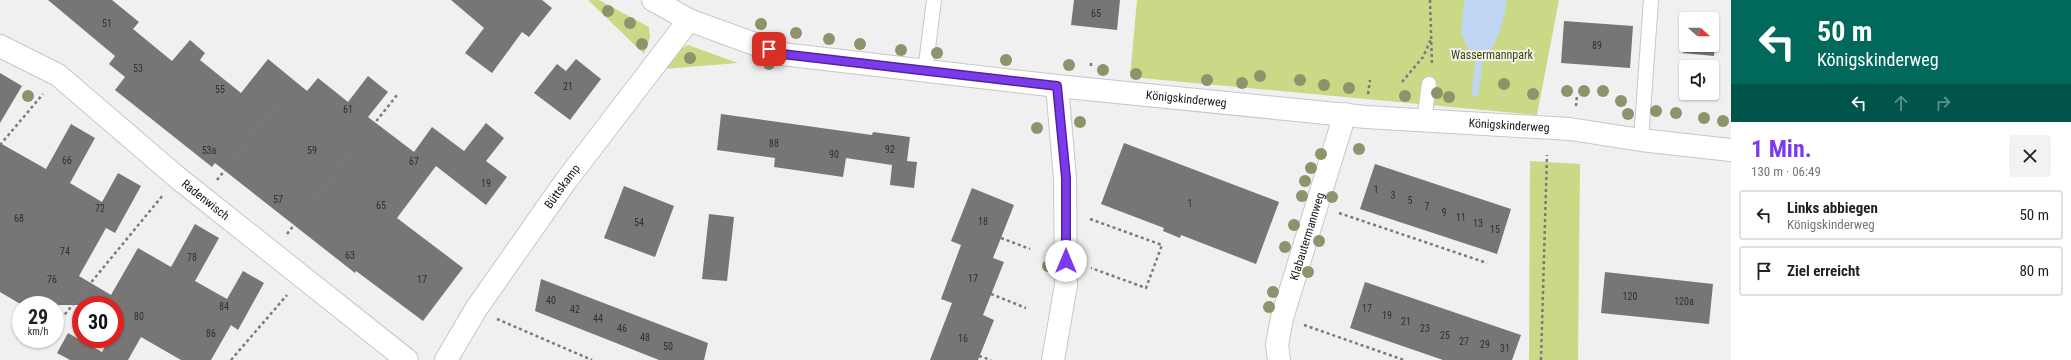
<!DOCTYPE html>
<html lang="de">
<head>
<meta charset="utf-8">
<style>
	body { margin:0; font-family:"Roboto Condensed",sans-serif; background:#f2f2f2; color:#202124; height:100vh; display:flex; flex-direction:column; font-size:15px; white-space:nowrap }
	* { box-sizing:border-box; margin:0 }
	p { font-size:13px; color:#757577 }
	.icon { flex:none; width:22px; height:22px; fill:none; stroke:currentColor; stroke-width:2; stroke-linecap:round; stroke-linejoin:round }
	.map { position:relative; flex:1; overflow:hidden }
	.details { display:flex; flex-direction:column; background:#fff; width:340px }
	.details>* { flex:none }
	.hud { background:#00695c; color:#fff; overflow:hidden }
	.needle { width:26px; rotate:110deg }
	.tools { position:absolute; left:1679px; top:12px; display:grid; gap:8px }
	.tools a { display:grid; place-items:center; width:40px; height:40px; border-radius:4px; background:#fff; box-shadow:0 1px 3px #0004; font-size:20px }
	.speed { position:absolute; left:12px; top:296px; display:flex; gap:8px; font-size:20px; font-weight:700; text-align:center }
	.speed>* { display:grid; place-content:center; width:52px; height:52px; border-radius:50%; background:#fff; box-shadow:0 1px 3px #0004; line-height:1 }
	.speed small { font-size:10px; font-weight:400 }
	.speed .limit { border:6px solid #d22; background:#fff; color:#111 }
	.pin { position:absolute; display:grid; place-items:center; width:34px; height:34px; color:#fff; margin:-17px; border-radius:8px; box-shadow:0 2px 6px #0006 }
	.me { position:absolute; width:44px; margin:-22px; rotate:0deg; stroke-linejoin:round; filter:drop-shadow(0 0 3px #0008) }
	.turn { display:flex; align-items:center; gap:14px; height:84px; padding:0 20px; font-size:18px }
	.turn .icon { width:52px; height:52px; stroke-width:2.5 }
	.turn b { display:block; font-size:28px; line-height:34px }
	.lanes { display:flex; align-items:center; height:38px; padding:0 20px; background:#0003; justify-content:center; gap:20px; direction:ltr }
	.lanes .off { opacity:.35 }
	.round { display:grid; place-items:center; flex:none; width:42px; height:42px; border-radius:4px; background:#f2f2f2 }
	.overview { display:flex; align-items:center; justify-content:space-between; height:68px; padding:0 20px }
	h1 { font-size:24px; font-weight:700; line-height:30px; color:#7c3aed }
	ul { padding:0; list-style:none }
	li { display:flex; align-items:center; gap:12px; height:50px; margin:0 8px 6px; padding:0 12px; border:2px solid #e0e0e0; border-radius:4px }
	li div { flex:1 }
	li b { display:block; font-size:15px }
	li em { font-style:normal }
	main { display:flex; flex:1; min-height:0 }
	.map>svg:first-child { display:block }
</style>
</head>
<body>
<main>
<div class="map">
<svg width="1731" height="360" viewBox="0 0 1731 360">
	<rect width="100%" height="100%" fill="#f0f0f1"/>
	<g fill="#c9d986">
		<path d="M588,0h11l50,27 1,10 -6,17z"/>
		<path d="M1137,0h422l-22,115 -407,-38z"/>
		<path d="M688,45l50,18 -74,6 15,-19z"/>
		<path d="M1530,161l50,3 -2,196h-49z"/>
	</g>
	<path fill="#bfd6f2" d="M1464,0h43c-3,26 -13,48 -29,69l-17,-36z"/>
	<g fill="none" stroke-linecap="round" stroke-linejoin="round">
		<path stroke="#bfd6f2" stroke-width="7" d="M1475,93l4,-32"/>
	</g>
	<g fill="#767677">
		<path d="M48,0h64l27,22 -6,7 39,32 18,-21 15,13 -5,7 41,33 27,-34 39,32 11,-13 30,24 20,-26 20,16 -20,25 46,35 18,-25 32,24 22,-28 18,15 -18,23 21,16 -21,28 -50,-39 -39,52 66,50 -40,53 -67,-50 -1,2 -140,-110 -3,4 -97,-77 10,-13 -16,-13 6,-8z"/>
		<path d="M451,0h91l10,8 -23,29 -7,-5 -30,41 -27,-20 19,-25z"/>
		<path d="M1074,0h46l-3,30 -46,-5z"/>
		<path d="M1686,18l15,1h-15v26h26v-25h5l-3,36 -31,-3z"/>
		<path d="M1564,21l69,5 -3,42 -69,-5z"/>
		<path d="M576,59l25,20 -31,41 -36,-27 23,-29 9,7z"/>
		<path d="M0,73l22,13 -22,37z"/>
		<path d="M721,114l151,21 1,-3 37,5 -3,24 10,1 -3,26 -24,-3 2,-20 -46,-7 -3,19 -69,-10 1,-9 -58,-8z"/>
		<path d="M71,124l24,14 -25,45 32,19 16,-29 23,13 -26,47 -9,-5 -27,48 32,19 27,-47 33,19 24,-43 24,14 -24,43 32,18 16,-28 21,12 -26,47 -7,-5 -20,35h-30l-40,-23 -13,23h-58l-13,-7 11,-20 34,19 7,-13h6v-34h-93l-22,-13v-149l46,26z"/>
		<path d="M1124,143l155,59 -23,62 -75,-29 -1,3 -17,-7 1,-3 -63,-24z"/>
		<path d="M1375,164l136,45 -14,45 -137,-45z"/>
		<path d="M624,186l50,20 -19,51 -51,-19z"/>
		<path d="M972,188l42,17 -21,53 11,4 -21,53 11,5 -16,40h-48l22,-57 -11,-4 20,-54 -10,-4z"/>
		<path d="M709,214l25,3 -7,64 -25,-2z"/>
		<path d="M1605,272l108,12 -4,40 -108,-11z"/>
		<path d="M541,279l167,64 -4,17h-45l-124,-49z"/>
		<path d="M1365,282l156,53 -9,25h-69l-93,-32z"/>
	</g>
	<g fill="none" stroke-linecap="round" stroke-linejoin="round">
		<g stroke="#c7c7c8" stroke-width="16">
			<g id="service">
				<path d="M925,72l9,-72"/>
				<path d="M1424,121l5,-37"/>
				<path d="M1641,140l10,-140"/>
			</g>
		</g>
		<g stroke="#c7c7c8" stroke-width="24">
			<g id="minor">
				<path id="s1" d="M653,0l36,20 93,34 275,32 309,31 204,12 71,11 90,10"/>
				<path id="s2" d="M0,46l58,29 120,103 229,182"/>
				<path id="s3" d="M446,360l30,-51 89,-127 124,-162"/>
				<path d="M1053,360l13,-75 -1,-107 -8,-92"/>
				<path id="s4" d="M1279,360l-2,-15 5,-27 63,-204"/>
			</g>
		</g>
		<g stroke="#7a7a7b" stroke-width="2.5" stroke-dasharray="3 3" stroke-linecap="butt">
			<path d="M1430,0l2,65"/>
			<path d="M1091,66v-6"/>
			<path d="M1402,82l21,-25 8,-18"/>
			<path d="M1368,94l2,-14"/>
			<path d="M1576,106l1,-11"/>
			<path d="M0,145l43,-51"/>
			<path d="M217,180l69,-87"/>
			<path d="M1339,213l148,50"/>
			<path d="M1090,219l72,26 -16,43 -55,-20"/>
			<path d="M287,234l110,-139"/>
			<path d="M1001,238l29,11"/>
			<path d="M991,294l35,14"/>
			<path d="M61,319l102,-124"/>
			<path d="M497,319l95,41"/>
			<path d="M1304,325l100,35"/>
			<path d="M979,356l12,4"/>
			<path d="M231,360l56,-65"/>
			<path d="M1541,360l6,-205"/>
		</g>
		<use href="#service" stroke="#fff" stroke-width="14"/>
		<use href="#minor" stroke="#fff" stroke-width="22"/>
	</g>
	<g fill="#8e936c">
		<circle cx="608" cy="11" r="6"/>
		<circle cx="630" cy="23" r="6"/>
		<circle cx="761" cy="24" r="6"/>
		<circle cx="796" cy="33" r="6"/>
		<circle cx="829" cy="39" r="6"/>
		<circle cx="642" cy="44" r="6"/>
		<circle cx="860" cy="44" r="6"/>
		<circle cx="901" cy="50" r="6"/>
		<circle cx="937" cy="53" r="6"/>
		<circle cx="690" cy="58" r="6"/>
		<circle cx="1006" cy="60" r="6"/>
		<circle cx="769" cy="64" r="6"/>
		<circle cx="1069" cy="65" r="6"/>
		<circle cx="1103" cy="70" r="6"/>
		<circle cx="1136" cy="74" r="6"/>
		<circle cx="1260" cy="76" r="6"/>
		<circle cx="1207" cy="80" r="6"/>
		<circle cx="1300" cy="80" r="6"/>
		<circle cx="1242" cy="83" r="6"/>
		<circle cx="1504" cy="84" r="6"/>
		<circle cx="1324" cy="85" r="6"/>
		<circle cx="1349" cy="88" r="6"/>
		<circle cx="1567" cy="91" r="6"/>
		<circle cx="1584" cy="91" r="6"/>
		<circle cx="1603" cy="91" r="6"/>
		<circle cx="1437" cy="93" r="6"/>
		<circle cx="1533" cy="94" r="6"/>
		<circle cx="28" cy="96" r="6"/>
		<circle cx="1405" cy="96" r="6"/>
		<circle cx="1449" cy="97" r="6"/>
		<circle cx="1621" cy="101" r="6"/>
		<circle cx="1656" cy="111" r="6"/>
		<circle cx="1676" cy="113" r="6"/>
		<circle cx="1628" cy="114" r="6"/>
		<circle cx="1704" cy="118" r="6"/>
		<circle cx="1723" cy="121" r="6"/>
		<circle cx="1080" cy="122" r="6"/>
		<circle cx="1037" cy="128" r="6"/>
		<circle cx="1359" cy="149" r="6"/>
		<circle cx="1321" cy="154" r="6"/>
		<circle cx="1311" cy="168" r="6"/>
		<circle cx="1305" cy="181" r="6"/>
		<circle cx="1302" cy="196" r="6"/>
		<circle cx="1332" cy="197" r="6"/>
		<circle cx="1294" cy="225" r="6"/>
		<circle cx="1319" cy="241" r="6"/>
		<circle cx="1285" cy="247" r="6"/>
		<circle cx="1048" cy="266" r="6"/>
		<circle cx="1308" cy="272" r="6"/>
		<circle cx="1273" cy="292" r="6"/>
		<circle cx="1269" cy="307" r="6"/>
	</g>
	<g fill="none" stroke-linecap="round" stroke-linejoin="round">
		<g stroke="#51269a" stroke-width="10">
			<path id="route" d="M769,49l13,5 275,32 9,92v83"/>
		</g>
		<use href="#route" stroke="#7c3aed" stroke-width="7"/>
	</g>
	<g text-anchor="middle" dominant-baseline="central" stroke-width="4" stroke-linejoin="round" paint-order="stroke">
		<g font-size="10" fill="#2f3030">
			<text x="1096" y="13">65</text>
			<text x="107" y="23">51</text>
			<text x="1597" y="45">89</text>
			<text x="138" y="68">53</text>
			<text x="568" y="86">21</text>
			<text x="220" y="89">55</text>
			<text x="348" y="109">61</text>
			<text x="774" y="143">88</text>
			<text x="890" y="149">92</text>
			<text x="209" y="150">53a</text>
			<text x="312" y="150">59</text>
			<text x="834" y="154">90</text>
			<text x="67" y="160">66</text>
			<text x="414" y="161">67</text>
			<text x="486" y="183">19</text>
			<text x="1376" y="189">1</text>
			<text x="1393" y="195">3</text>
			<text x="278" y="199">57</text>
			<text x="1410" y="200">5</text>
			<text x="1190" y="203">1</text>
			<text x="381" y="205">65</text>
			<text x="1427" y="206">7</text>
			<text x="100" y="208">72</text>
			<text x="1444" y="212">9</text>
			<text x="1461" y="217">11</text>
			<text x="19" y="218">68</text>
			<text x="983" y="221">18</text>
			<text x="639" y="222">54</text>
			<text x="1478" y="223">13</text>
			<text x="1495" y="229">15</text>
			<text x="65" y="251">74</text>
			<text x="350" y="255">63</text>
			<text x="192" y="257">78</text>
			<text x="973" y="278">17</text>
			<text x="52" y="279">76</text>
			<text x="422" y="279">17</text>
			<text x="1630" y="296">120</text>
			<text x="551" y="300">40</text>
			<text x="1684" y="301">120a</text>
			<text x="224" y="306">84</text>
			<text x="1367" y="308">17</text>
			<text x="575" y="309">42</text>
			<text x="1387" y="315">19</text>
			<text x="139" y="316">80</text>
			<text x="598" y="318">44</text>
			<text x="1406" y="321">21</text>
			<text x="622" y="328">46</text>
			<text x="1425" y="328">23</text>
			<text x="211" y="333">86</text>
			<text x="1445" y="335">25</text>
			<text x="645" y="337">48</text>
			<text x="963" y="338">16</text>
			<text x="1464" y="341">27</text>
			<text x="1485" y="344">29</text>
			<text x="668" y="346">50</text>
			<text x="1505" y="348">31</text>
		</g>
		<g font-size="12" fill="#3e4700" stroke="#f0f0f1">
			<text x="1492" y="55">Wassermannpark</text>
		</g>
		<g font-size="12" fill="#171818" stroke="#f0f0f1">
			<text stroke="none"><textPath href="#s1" startOffset="547">Königskinderweg</textPath></text>
			<text stroke="none"><textPath href="#s1" startOffset="871">Königskinderweg</textPath></text>
			<text stroke="none"><textPath href="#s3" startOffset="209">Büttskamp</textPath></text>
			<text stroke="none"><textPath href="#s2" startOffset="258">Radenwisch</textPath></text>
			<text stroke="none"><textPath href="#s4" startOffset="128">Klabautermannweg</textPath></text>
		</g>
	</g>
</svg>
<div class="tools">
<a><svg class="needle" viewBox="-14 -14 28 28"><path d="M0-13l5 13h-10z" fill="#e53935"/><path d="M0 13l5-13h-10z" fill="#757577"/></svg></a>
<a><svg class="icon" aria-label="sound" viewBox="0 0 24 24"><path d="M4 9h4l5-4v14l-5-4H4zM17 9q2 3 0 6"/></svg></a>
</div>
<div class="speed"><div>29<small>km/h</small></div><div class="limit">30</div></div>
<div class="pin" style="left:769px;top:49px;background:#d93025"><svg class="icon" aria-label="arrive" viewBox="0 0 24 24"><path d="M6 21V4h12l-3 4 3 4H6"/></svg></div>
<svg class="me" style="left:1066px;top:261px" viewBox="-20 -20 40 40"><circle r="19" fill="#fff"/><path d="M0-13L10 11 0 6-10 11z" fill="#7c3aed"/></svg>
</div>
<section class="details">
<div class="hud">
<div class="turn"><svg class="icon" aria-label="left" viewBox="0 0 24 24"><path d="M17 20v-9H6M10 6l-5 5 5 5"/></svg><div><b>50 m</b>Königskinderweg</div></div>
<div class="lanes"><svg class="icon" aria-label="left" viewBox="0 0 24 24"><path d="M17 20v-9H6M10 6l-5 5 5 5"/></svg><svg class="icon off" aria-label="ahead" viewBox="0 0 24 24"><path d="M12 20V5M6 11l6-6 6 6"/></svg><svg class="icon off" aria-label="right" viewBox="0 0 24 24"><path d="M7 20v-9h11M14 6l5 5-5 5"/></svg></div>
</div>
<div class="overview"><div><h1>1 Min.</h1><p>130 m · 06:49</p></div><a class="round"><svg class="icon" aria-label="close" viewBox="0 0 24 24"><path d="M6 6l12 12M18 6L6 18"/></svg></a></div>
<ul>
<li><svg class="icon" aria-label="left" viewBox="0 0 24 24"><path d="M17 20v-9H6M10 6l-5 5 5 5"/></svg><div><b>Links abbiegen</b><p>Königskinderweg</p></div><em>50 m</em></li>
<li><svg class="icon" aria-label="arrive" viewBox="0 0 24 24"><path d="M6 21V4h12l-3 4 3 4H6"/></svg><div><b>Ziel erreicht</b></div><em>80 m</em></li>
</ul>
</section>
</main>
</body>
</html>
